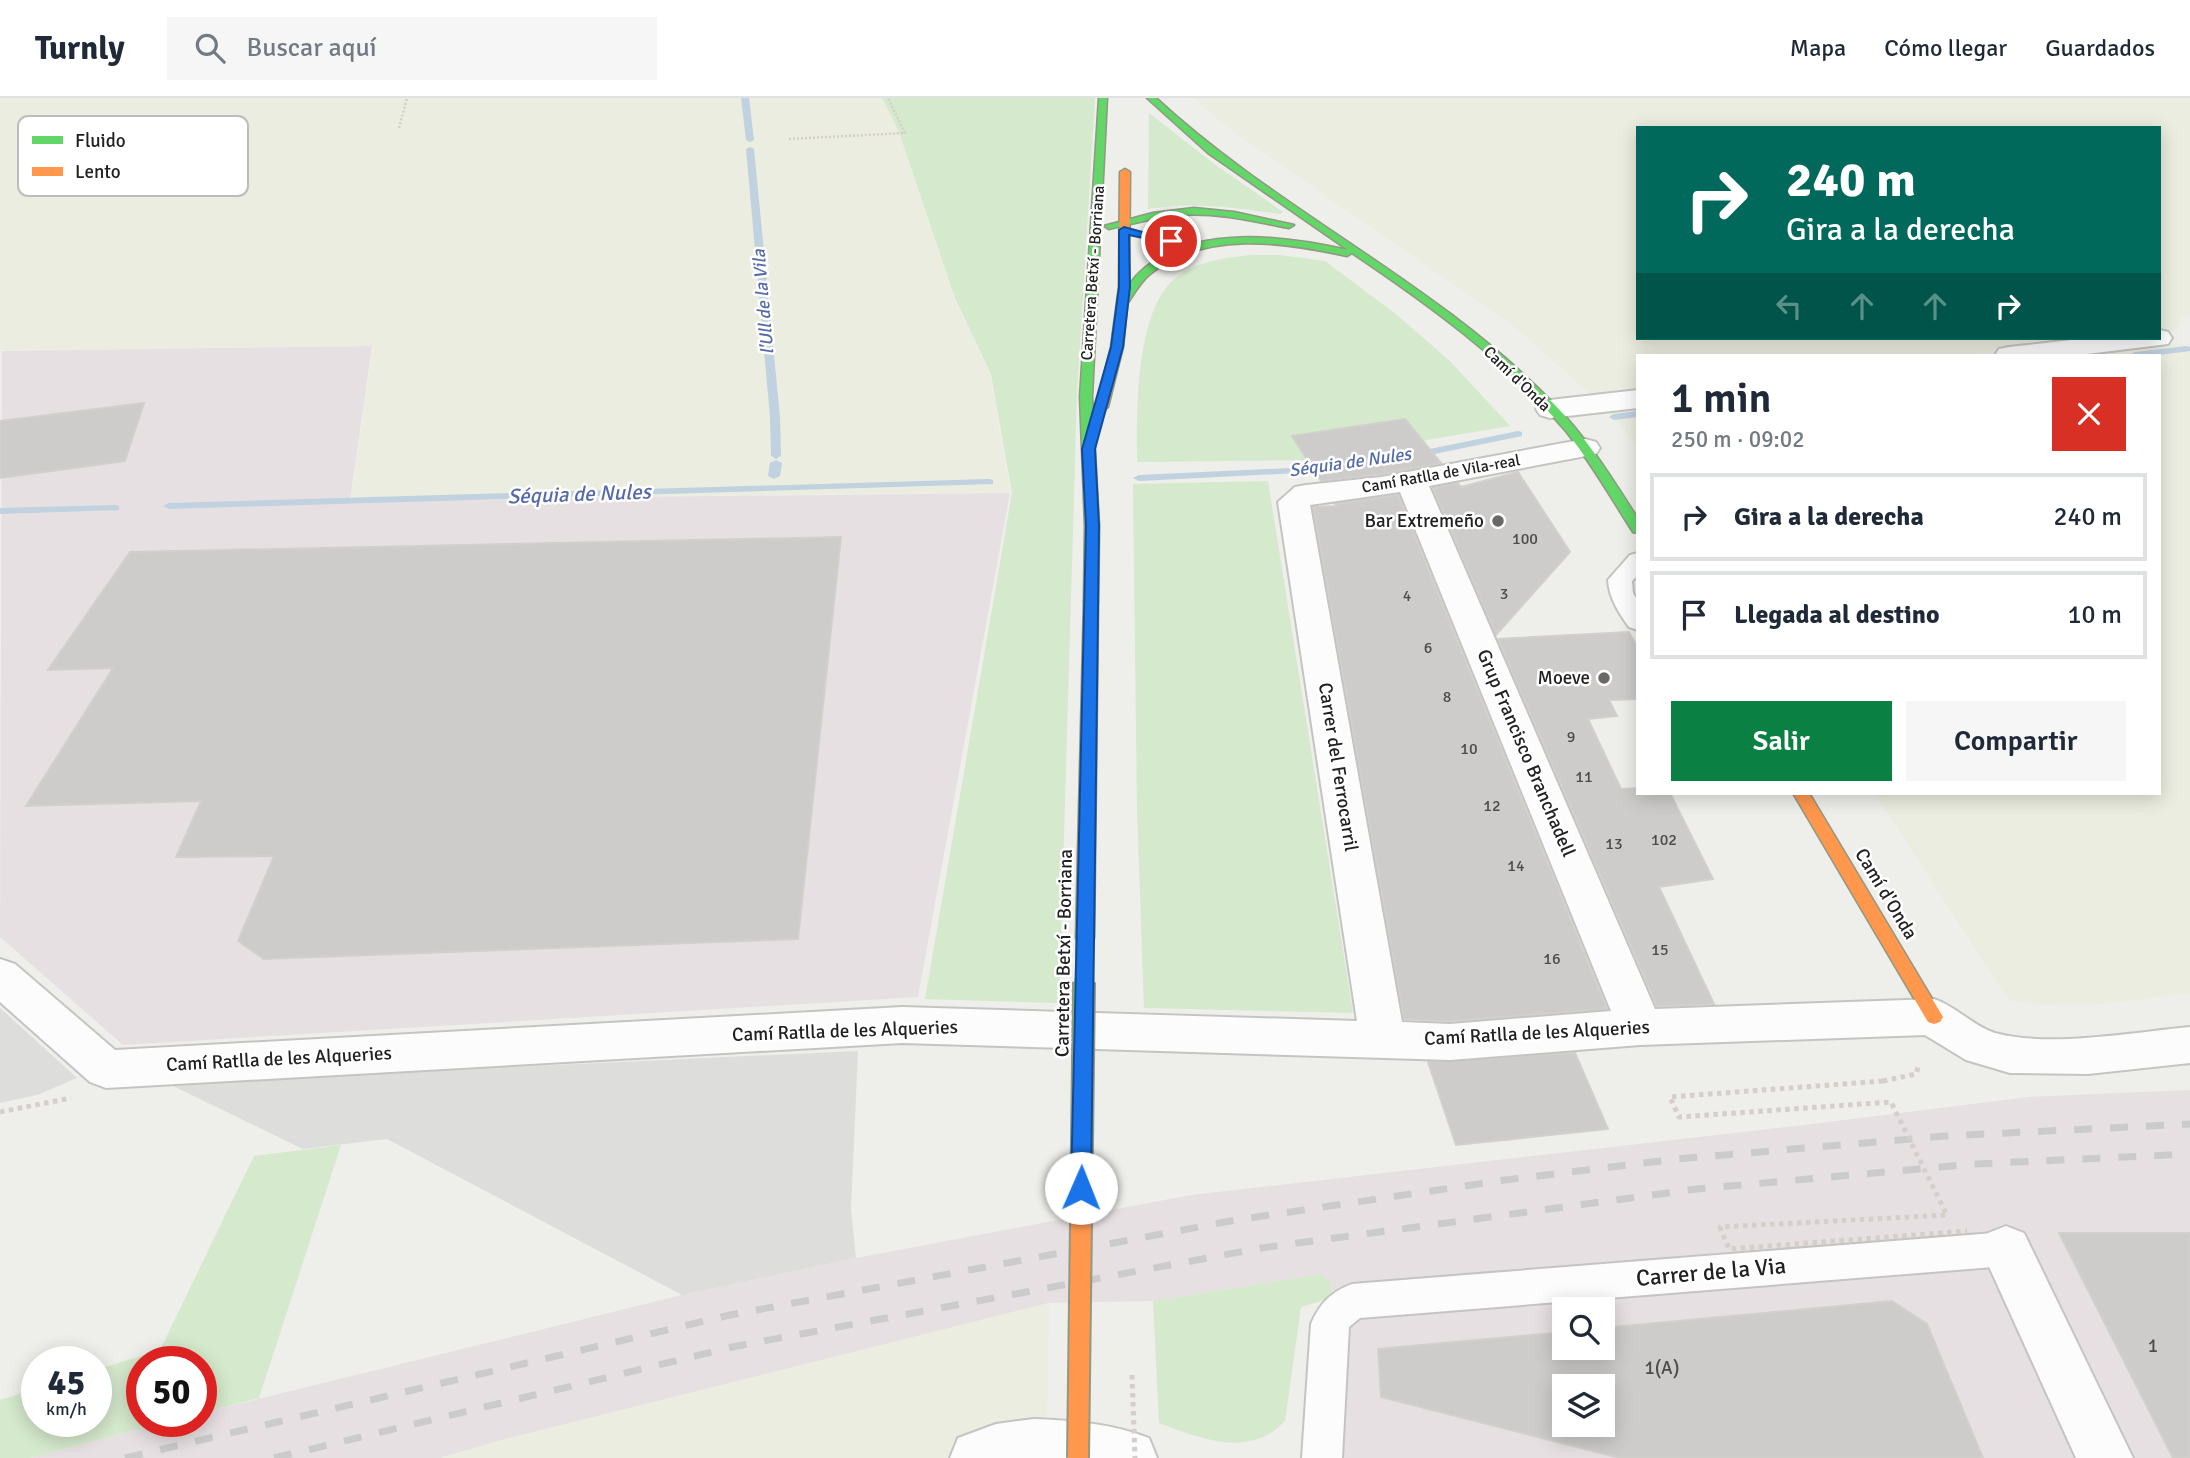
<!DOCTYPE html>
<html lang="es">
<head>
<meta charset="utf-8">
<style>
	body { margin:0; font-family:Signika,sans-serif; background:#f6f6f7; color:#1f2937; height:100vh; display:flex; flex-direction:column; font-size:26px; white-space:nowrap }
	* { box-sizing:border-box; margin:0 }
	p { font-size:23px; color:#747a83 }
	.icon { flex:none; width:38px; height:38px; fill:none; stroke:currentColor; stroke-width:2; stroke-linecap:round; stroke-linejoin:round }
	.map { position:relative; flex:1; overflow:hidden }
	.drawer { position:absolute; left:1636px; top:256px; width:525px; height:441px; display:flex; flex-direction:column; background:#fff; border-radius:0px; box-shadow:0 4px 18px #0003 }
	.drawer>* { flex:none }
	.hud { position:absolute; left:1636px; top:28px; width:525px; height:214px; border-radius:0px; box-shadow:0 4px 18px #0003; background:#00695c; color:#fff; overflow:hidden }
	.buttons { position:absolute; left:1552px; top:1199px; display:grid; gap:14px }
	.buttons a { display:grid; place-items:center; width:63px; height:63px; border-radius:0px; background:#fff; box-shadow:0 4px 18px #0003; font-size:35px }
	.speed { position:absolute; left:21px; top:1248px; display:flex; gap:14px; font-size:35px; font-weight:700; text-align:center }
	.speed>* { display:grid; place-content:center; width:91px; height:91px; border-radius:50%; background:#fff; box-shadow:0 4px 18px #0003; line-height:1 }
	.speed small { font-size:18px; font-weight:400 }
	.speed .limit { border:10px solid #d22; background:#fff; color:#111 }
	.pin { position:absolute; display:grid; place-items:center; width:60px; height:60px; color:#fff; margin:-30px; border:4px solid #fff; border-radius:50%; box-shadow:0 2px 7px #0007 }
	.me { position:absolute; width:77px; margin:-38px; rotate:1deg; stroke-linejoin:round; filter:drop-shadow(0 0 5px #0008) }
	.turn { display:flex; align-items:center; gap:24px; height:147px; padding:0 35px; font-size:32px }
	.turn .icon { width:91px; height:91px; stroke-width:2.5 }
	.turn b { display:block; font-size:49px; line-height:60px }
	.lanes { display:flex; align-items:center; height:66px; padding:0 35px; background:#0003; justify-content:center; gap:35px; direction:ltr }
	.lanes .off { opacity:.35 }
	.round { display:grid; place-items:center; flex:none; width:74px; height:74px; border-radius:0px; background:#f6f6f7 }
	.head { display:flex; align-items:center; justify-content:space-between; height:119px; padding:0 35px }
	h1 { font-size:42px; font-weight:600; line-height:52px }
	.action { display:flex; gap:14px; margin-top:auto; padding:14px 35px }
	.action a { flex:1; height:80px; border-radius:0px; background:#0b8043; color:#fff; font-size:28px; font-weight:600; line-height:80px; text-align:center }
	.action a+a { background:#f6f6f7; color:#1f2937 }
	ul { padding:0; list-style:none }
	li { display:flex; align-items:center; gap:21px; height:88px; margin:0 14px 10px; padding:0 21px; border:4px solid #e0e1e3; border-radius:0px }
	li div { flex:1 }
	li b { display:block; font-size:26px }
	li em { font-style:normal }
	header { display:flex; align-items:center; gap:42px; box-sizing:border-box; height:98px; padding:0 35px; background:#fff; border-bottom:2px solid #e0e1e3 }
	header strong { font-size:33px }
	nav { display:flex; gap:38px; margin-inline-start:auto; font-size:24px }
	.search { width:490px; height:63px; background:#f6f6f7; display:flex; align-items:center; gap:18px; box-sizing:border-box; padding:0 24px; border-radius:0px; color:#747a83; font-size:26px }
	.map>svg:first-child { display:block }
</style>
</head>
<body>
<header>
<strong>Turnly</strong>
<div class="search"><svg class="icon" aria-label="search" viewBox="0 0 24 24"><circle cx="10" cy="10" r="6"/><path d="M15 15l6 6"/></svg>Buscar aquí</div>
<nav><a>Mapa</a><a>Cómo llegar</a><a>Guardados</a></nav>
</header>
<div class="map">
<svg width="2190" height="1360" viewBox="0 0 2190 1360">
	<rect width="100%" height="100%" fill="#eeeeea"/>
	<g fill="#e7e0e2" fill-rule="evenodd">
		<path d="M372,248l-22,154 660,-7 -92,504 -795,48 -123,-108 2,-586z"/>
		<path d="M2190,992v368h-865l27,-157 -20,-7v-6l-11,-14 -168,27 -104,2 -551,138 -58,17h-410l140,-37h31v-8l481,-118 174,-37 335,-63 605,-69 232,-29zM1564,1211h39v39h-39zM1564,1288h39v38h-39z"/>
	</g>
	<g fill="#dddddb">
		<path d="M0,910l77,70 -40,17 -37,8z"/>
		<path d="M858,953l-7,157 5,50 -174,37 -295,-156 -84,10 -136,-66z"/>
	</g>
	<g fill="#eaeddf">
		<path d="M0,0h881l18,34 29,74 26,92 36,76 20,118 -659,7 22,-153 -371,4 -2,4z"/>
		<path d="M1193,0h997v218l-8,1 -7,13 -15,2v-204h-522v210h474l-150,17h-324v38l-43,5 -80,-71 -278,-193z"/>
		<path d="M2179,245l11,7v643l-89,11 -61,1 -28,-4 -7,-6 -130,-202h285v-438h-86z"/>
		<path d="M1638,309v39l-30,-35z"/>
		<path d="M1049,1205l-3,155h-606l58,-17z"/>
	</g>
	<g fill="#d5e9cc">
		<path d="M882,0h213l-18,296 -18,609 -134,-4 87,-506 -21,-119 -36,-76 -56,-166z"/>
		<path d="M1149,15l68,53 66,46 -2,2c-47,-6 -85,-13 -133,-5z"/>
		<path d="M1251,157h29l45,6 72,54 54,47 59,64 -203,34 -170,2c0,-48 -2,-141 33,-179 20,-21 54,-25 81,-28z"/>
		<path d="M1268,383l85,532 -209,-5 -7,-198 -4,-326z"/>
		<path d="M341,1047l-82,253 -58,15v-51h-59v59h28l-140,37h-30v-58l37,-11v32h59v-51l64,-20 94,-194z"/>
		<path d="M1321,1176l9,6 2,14 -4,5 -27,8 -16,114c-35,37 -81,19 -126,2l-6,-122z"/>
	</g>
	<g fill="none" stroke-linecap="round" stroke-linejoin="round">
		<g fill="#c0d1df" fill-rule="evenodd">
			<path d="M741,0h8l5,42 -4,2 -4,-2z"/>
			<path d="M750,49l4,2 26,268 1,39 -5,3 -5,-3 -1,-39 -24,-268z"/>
			<path d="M2187,248l3,1v4l-31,4h-29l5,-3z"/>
			<path d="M1638,313v6l-24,3 -5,-3 5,-3z"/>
			<path d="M1518,333l4,1v4l-107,22 -5,-3 5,-3z"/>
			<path d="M776,362l6,3 -2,13 -6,3 -6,-3 2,-13z"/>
			<path d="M1333,368l6,3 -2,2 -198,10 -6,-3 6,-3z"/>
			<path d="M989,381l4,1v4l-824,25 -6,-3 6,-3z"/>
			<path d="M115,407l4,1v4l-119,4v-6z"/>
		</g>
	</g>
	<g fill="#cdccca" stroke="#d1d0cc" stroke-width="2" fill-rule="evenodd">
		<path d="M144,305l-19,58 -125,17v-57z"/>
		<path d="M1405,321l36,44 -60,11 -60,7 -29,-45z"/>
		<path d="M1518,374l52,80 -74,83 -63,-147 25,-5 3,4z"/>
		<path d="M1398,397l209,514 -157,12 -46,-2 -91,-512 24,-1 -2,-2z"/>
		<path d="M841,439l-43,402 -534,20 -26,-18 36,-85 -98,1 25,-56 -175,5 87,-138 -65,2 82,-118z"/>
		<path d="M1629,534l9,16v51l-29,1 8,16 -29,3 33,70 17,-1v5h32l43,86 -54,8 55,117 -57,2 -159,-367z"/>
		<path d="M1575,955l33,76 -152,16 -28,-83z"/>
		<path d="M2059,1135h131v225h-17z"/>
		<path d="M1892,1203l35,23 56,134h-363l-239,-61 -3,-48 186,-17v16h39v-20zM1564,1288h39v38h-39z"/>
	</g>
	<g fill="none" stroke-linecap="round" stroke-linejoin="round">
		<g stroke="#c4c4c2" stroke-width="4">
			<g id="lane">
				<path d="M1638,455v22l-6,6 1,12 5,8v29l-9,-3c-10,-14 -20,-29 -21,-47l22,-25z"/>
				<path d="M2006,1134l13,5 5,12 -5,12 -13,5 -646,52 -11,9 -7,131h-40l9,-134c9,-21 20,-32 41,-40z"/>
			</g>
		</g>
		<g stroke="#c4c4c2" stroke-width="4">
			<g id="street">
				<path d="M2160,232l8,2 4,6 -4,6 -89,11h-84l4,-6 10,-2 80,-9h71z"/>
				<path d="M1638,292v18l-88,10 -10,-3 -4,-6 4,-6 10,-3z"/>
				<path d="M1585,341l11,3 4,6 -4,6 -167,32 226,523 279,-10c23,8 39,27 61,34 54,15 139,-1 195,-6v36l-102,11 -78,-1 -44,-13 -41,-25 -285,10 -190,15 -548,-17 -796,45 -16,-6 -90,-80v-43l15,5 100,86 787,-43 455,14 -79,-519 17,-15 11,-2 75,-8zM1400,394l211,519 -161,13 -48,-2 -92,-517z"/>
				<path d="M2006,1128l18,7 109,225h-57l-95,-209 7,-16z"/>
				<path d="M1034,1321c38,1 79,5 115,19l8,20h-207l8,-20 38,-14z"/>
			</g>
		</g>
		<g stroke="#919883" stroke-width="3">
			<g id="fast">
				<path d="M1099,0h8l-15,299 7,129 -1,75 -7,4 -7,-4 1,-75 -5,-129z"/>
				<path d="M1147,0h9c123,114 280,184 397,305 34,35 59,75 85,116v14l-5,-1c-22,-34 -42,-70 -68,-102 -60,-70 -137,-126 -213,-177l-5,3c-64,-14 -142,-26 -197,18 -10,8 -16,20 -23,30h-8l-1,-2c7,-10 13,-22 22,-30 53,-49 145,-36 208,-22l-140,-97z"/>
				<path d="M1194,110l40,4 60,13 -5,3c-36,-7 -73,-16 -110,-13 -23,2 -47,9 -70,14l-5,-3 49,-13z"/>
			</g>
		</g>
		<g stroke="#919883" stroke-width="3">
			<g id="slow">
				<path d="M1125,71l5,3 -1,115 -6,60 -15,60 -6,4 -6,-4 15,-60 8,-60 1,-115z"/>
				<path d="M1091,499l7,4 -4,337 -3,5h-12l-3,-5 8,-337z"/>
				<path d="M1793,695h16l131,219 3,5 -3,5 -6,2 -6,-2z"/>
			</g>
		</g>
		<g stroke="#d6ceca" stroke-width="2.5" stroke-dasharray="2 2" stroke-linecap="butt">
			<path d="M399,30l8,-30"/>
			<path d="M789,41l116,-6 -17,-35"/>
		</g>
		<g stroke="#d6ceca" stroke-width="5" stroke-dasharray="4.5 4.5" stroke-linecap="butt">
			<path d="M1883,983l33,-7 3,-10"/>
			<path d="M0,1014l71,-14"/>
		</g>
		<use href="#lane" fill="#fcfcfc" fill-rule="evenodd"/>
		<use href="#street" fill="#fcfcfc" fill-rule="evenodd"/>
		<use href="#fast" fill="#63d668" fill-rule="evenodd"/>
		<use href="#slow" fill="#ff974d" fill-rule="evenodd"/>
		<g stroke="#cbcbcb" stroke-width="7" stroke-dasharray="18 18" stroke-linecap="butt">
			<path d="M125,1360l605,-143 506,-95 269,-40 172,-21 269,-23 244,-12"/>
			<path d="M274,1360l463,-112 524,-98 436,-59 277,-25 216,-10"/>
		</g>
		<g stroke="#919883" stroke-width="19" stroke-linecap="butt">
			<path id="fast-bridge-far1" d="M1084,886l1,-46"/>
		</g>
		<g stroke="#919883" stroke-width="24" stroke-linecap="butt">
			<path id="fast-bridge" d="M1081,1125l3,-241"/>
		</g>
		<g stroke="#919883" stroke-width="24" stroke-linecap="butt">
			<path id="slow-bridge" d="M1078,1360l3,-235"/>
		</g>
		<g stroke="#d6ceca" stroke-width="5" stroke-dasharray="4.5 4.5" stroke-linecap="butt">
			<path d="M1883,983l-213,16 9,20 212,-15 56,113 -227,12 9,22 238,-18"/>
			<path d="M1132,1277l3,83"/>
		</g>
		<use href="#fast-bridge-far1" stroke="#63d668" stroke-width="16"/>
		<use href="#fast-bridge" stroke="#63d668" stroke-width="20"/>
		<use href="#slow-bridge" stroke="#ff974d" stroke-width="20"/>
	</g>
	<path fill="#1a73e8" stroke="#114b97" stroke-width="2" d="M1124,129l52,14 -5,3 -42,-9 1,52 -7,60 -28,102 4,77 -8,662 -3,7 -7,2 -7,-2 -3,-7 15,-662 -4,-77 29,-102 8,-60v-57z"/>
	<g fill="#696967" stroke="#fff" stroke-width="2.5">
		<circle cx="1498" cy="423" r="7"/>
		<circle cx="1604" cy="580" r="7"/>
	</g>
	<g text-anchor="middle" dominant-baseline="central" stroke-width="5" stroke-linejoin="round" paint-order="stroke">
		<g font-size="16" fill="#212121" stroke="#fff">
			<text transform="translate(1093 175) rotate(-86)">Carretera Betxí - Borriana</text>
			<text transform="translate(1517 281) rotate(44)">Camí d'Onda</text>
			<text transform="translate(1441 376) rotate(-10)">Camí Ratlla de Vila-real</text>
		</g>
		<g font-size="16" fill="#4c4c4b">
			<text x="1525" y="441">100</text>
			<text x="1504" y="496">3</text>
			<text x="1407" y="498">4</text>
			<text x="1428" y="550">6</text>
			<text x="1447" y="599">8</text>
			<text x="1571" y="639">9</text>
			<text x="1469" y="651">10</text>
			<text x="1584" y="679">11</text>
			<text x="1492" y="708">12</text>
			<text x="1664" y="742">102</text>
			<text x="1614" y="746">13</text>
			<text x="1516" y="768">14</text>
			<text x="1660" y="852">15</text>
			<text x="1552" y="861">16</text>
		</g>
		<g font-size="18" font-style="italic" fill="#556ba9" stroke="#fff">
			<text transform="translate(763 204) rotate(-95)">l'Ull de la Vila</text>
			<text transform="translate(1350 364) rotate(-8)">Séquia de Nules</text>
		</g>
		<g font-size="19" fill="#212121" stroke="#fff" text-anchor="end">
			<text x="1484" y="423">Bar Extremeño</text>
			<text x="1590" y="580">Moeve</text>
		</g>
		<g font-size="19" fill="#212121" stroke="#fff">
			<text transform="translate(1526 655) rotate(67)">Grup Francisco Branchadell</text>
			<text transform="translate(1338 669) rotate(81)">Carrer del Ferrocarril</text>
			<text transform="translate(1886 796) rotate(59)">Camí d'Onda</text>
			<text transform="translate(1064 855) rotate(-89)">Carretera Betxí - Borriana</text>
			<text transform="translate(845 933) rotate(-2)">Camí Ratlla de les Alqueries</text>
			<text transform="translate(1537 935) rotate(-3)">Camí Ratlla de les Alqueries</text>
			<text transform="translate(279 961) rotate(-3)">Camí Ratlla de les Alqueries</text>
		</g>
		<g font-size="19" fill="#4c4c4b">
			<text x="2153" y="1248">1</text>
			<text x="1662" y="1270">1(A)</text>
		</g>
		<g font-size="21" font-style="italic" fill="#556ba9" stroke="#fff">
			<text transform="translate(579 396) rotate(-2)">Séquia de Nules</text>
		</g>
		<g font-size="23" fill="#212121" stroke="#fff">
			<text transform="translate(1711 1174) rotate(-5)">Carrer de la Via</text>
		</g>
	</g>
	<rect x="18" y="18" width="230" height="80" rx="10" fill="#fff" stroke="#bcbcbc" stroke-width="2"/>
	<rect x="32" y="38" width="31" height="8" fill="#63d668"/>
	<rect x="32" y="69" width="31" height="9" fill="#ff974d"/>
	<g font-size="19" fill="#212121">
		<text x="75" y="49">Fluido</text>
		<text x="75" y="80">Lento</text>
	</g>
</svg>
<div class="buttons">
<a><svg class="icon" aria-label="search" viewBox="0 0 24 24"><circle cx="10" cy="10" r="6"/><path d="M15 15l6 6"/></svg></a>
<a><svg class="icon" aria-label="layers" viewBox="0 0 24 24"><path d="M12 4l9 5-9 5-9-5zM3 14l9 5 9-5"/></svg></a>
</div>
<div class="speed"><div>45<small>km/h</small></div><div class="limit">50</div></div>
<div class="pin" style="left:1171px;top:143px;background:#d93025"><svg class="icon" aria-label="arrive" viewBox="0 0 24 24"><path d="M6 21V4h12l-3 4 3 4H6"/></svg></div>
<svg class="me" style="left:1081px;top:1090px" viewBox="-20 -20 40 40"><circle r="19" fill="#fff"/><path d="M0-13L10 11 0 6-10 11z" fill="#1a73e8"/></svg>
<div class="hud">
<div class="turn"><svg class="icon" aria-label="right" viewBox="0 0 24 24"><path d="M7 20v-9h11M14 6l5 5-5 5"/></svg><div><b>240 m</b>Gira a la derecha</div></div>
<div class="lanes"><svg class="icon off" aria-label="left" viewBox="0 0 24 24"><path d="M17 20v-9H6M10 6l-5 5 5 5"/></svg><svg class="icon off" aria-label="ahead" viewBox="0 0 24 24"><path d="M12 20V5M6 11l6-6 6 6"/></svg><svg class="icon off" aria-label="ahead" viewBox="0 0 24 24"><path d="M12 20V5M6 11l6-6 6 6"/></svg><svg class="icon" aria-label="right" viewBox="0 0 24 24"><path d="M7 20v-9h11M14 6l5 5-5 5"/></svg></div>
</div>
<section class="drawer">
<div class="head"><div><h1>1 min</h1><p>250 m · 09:02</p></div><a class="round" style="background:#d93025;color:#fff"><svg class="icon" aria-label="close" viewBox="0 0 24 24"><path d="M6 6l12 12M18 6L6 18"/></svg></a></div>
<ul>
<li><svg class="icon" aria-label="right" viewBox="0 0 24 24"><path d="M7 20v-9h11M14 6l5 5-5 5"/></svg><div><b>Gira a la derecha</b></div><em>240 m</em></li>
<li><svg class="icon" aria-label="arrive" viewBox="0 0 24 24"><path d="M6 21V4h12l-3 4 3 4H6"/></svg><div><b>Llegada al destino</b></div><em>10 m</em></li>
</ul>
<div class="action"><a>Salir</a><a>Compartir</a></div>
</section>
</div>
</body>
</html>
